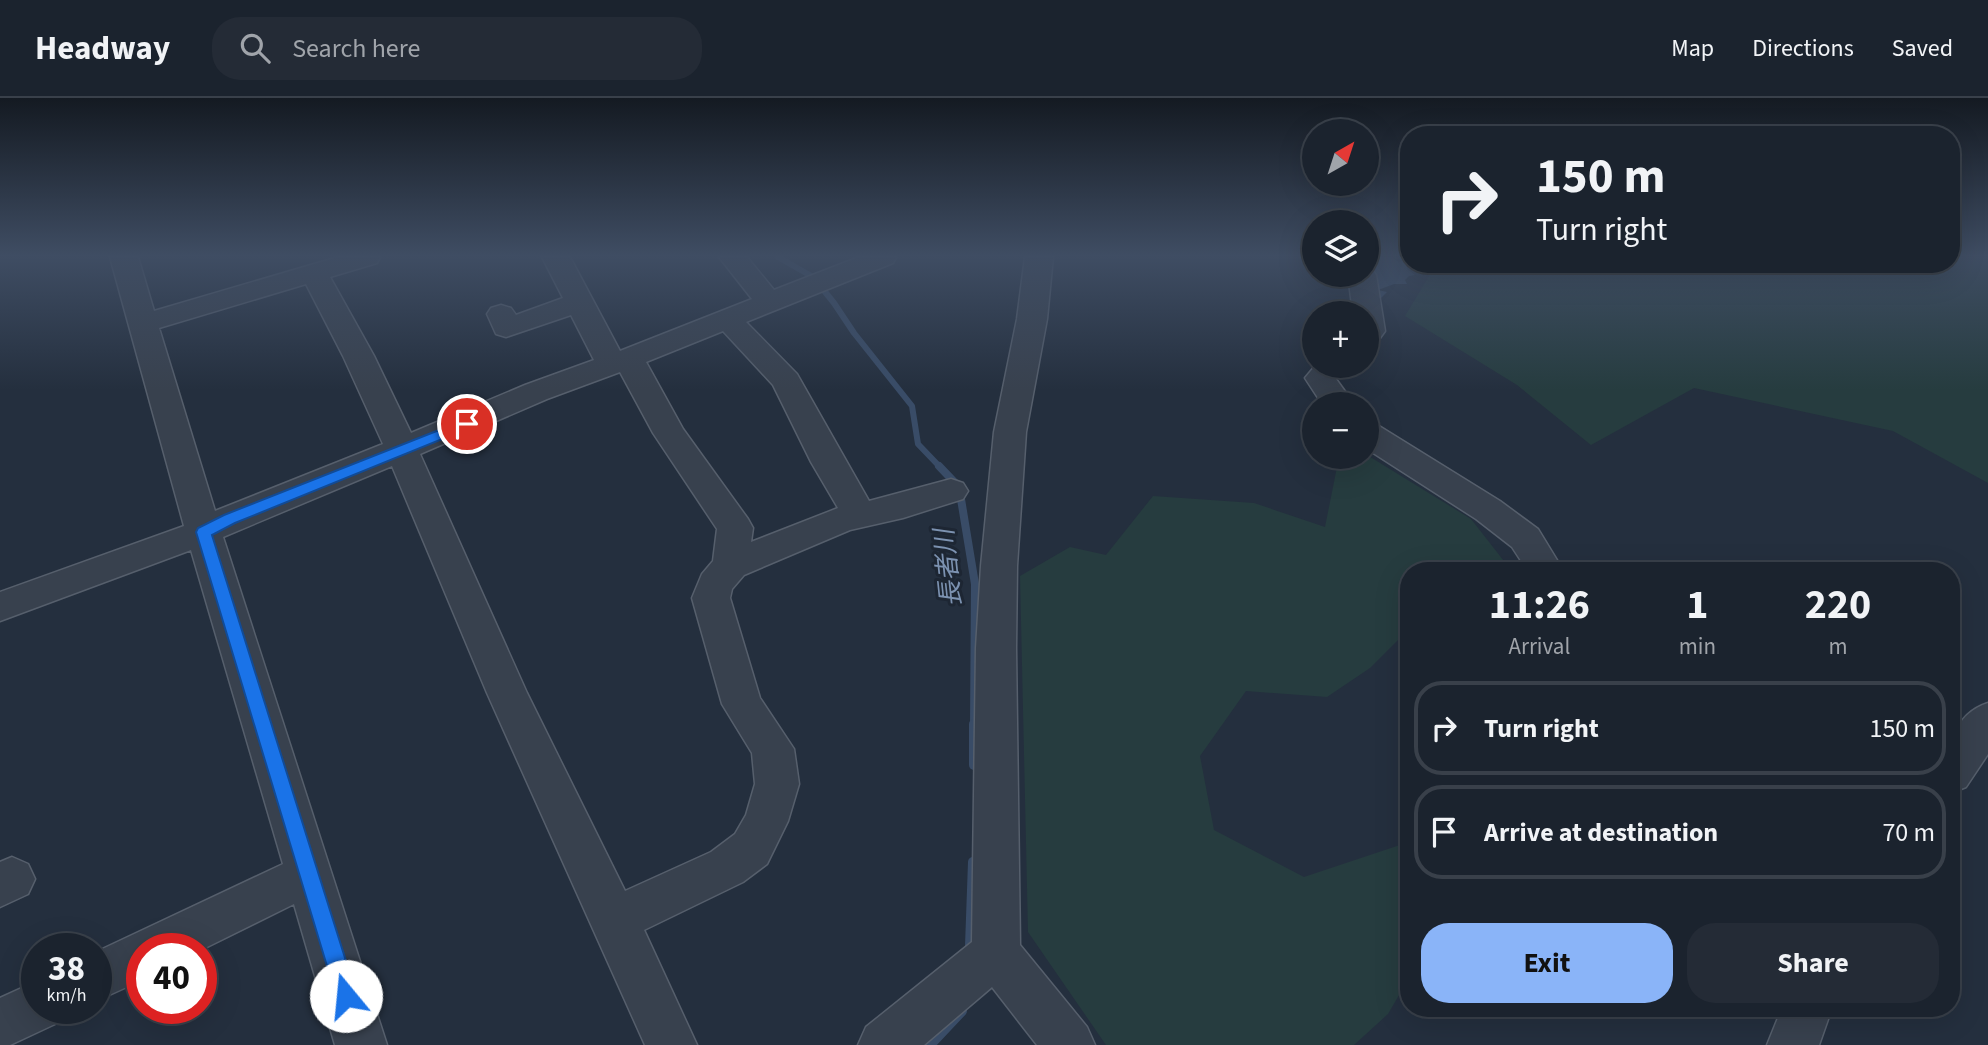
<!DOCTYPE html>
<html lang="en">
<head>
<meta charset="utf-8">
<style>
	body { margin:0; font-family:"Source Sans 3","Noto Sans JP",sans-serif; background:#242b36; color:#f1f3f6; height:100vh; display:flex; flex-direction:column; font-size:26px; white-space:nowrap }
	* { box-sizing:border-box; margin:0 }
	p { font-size:23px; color:#a0a4aa }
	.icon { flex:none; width:38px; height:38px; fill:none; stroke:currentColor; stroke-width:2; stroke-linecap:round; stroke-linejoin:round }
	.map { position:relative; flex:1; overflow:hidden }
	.drawer { position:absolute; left:1400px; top:464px; width:560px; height:455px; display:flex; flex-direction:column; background:#1b232e; border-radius:28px; box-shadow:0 7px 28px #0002,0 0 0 2px #39404a }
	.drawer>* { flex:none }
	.guide { position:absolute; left:1400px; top:28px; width:560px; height:147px; border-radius:28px; box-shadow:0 7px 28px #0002,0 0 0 2px #39404a; background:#1b232e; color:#f1f3f6; overflow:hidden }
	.needle { width:46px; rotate:39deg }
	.buttons { position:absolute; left:1302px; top:21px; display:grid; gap:14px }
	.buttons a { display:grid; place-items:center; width:77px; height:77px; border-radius:50%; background:#1b232e; box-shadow:0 7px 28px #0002,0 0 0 2px #39404a; font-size:35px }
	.speed { position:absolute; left:21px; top:835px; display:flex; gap:14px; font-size:35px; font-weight:700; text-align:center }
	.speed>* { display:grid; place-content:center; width:91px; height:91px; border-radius:50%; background:#1b232e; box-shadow:0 7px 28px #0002,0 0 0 2px #39404a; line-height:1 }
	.speed small { font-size:18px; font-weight:400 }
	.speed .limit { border:10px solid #d22; background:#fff; color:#111 }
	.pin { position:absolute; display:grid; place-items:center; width:60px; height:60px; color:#fff; margin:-30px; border:4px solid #fff; border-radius:50%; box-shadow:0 2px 7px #0007 }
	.me { position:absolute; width:77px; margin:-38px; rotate:343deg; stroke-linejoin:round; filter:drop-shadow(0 0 5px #0008) }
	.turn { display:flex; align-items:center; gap:24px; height:147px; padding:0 21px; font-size:32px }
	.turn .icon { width:91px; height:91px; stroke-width:2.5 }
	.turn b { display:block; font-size:49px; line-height:60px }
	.eta { display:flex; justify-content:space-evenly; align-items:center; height:119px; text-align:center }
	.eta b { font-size:42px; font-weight:700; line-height:49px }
	.action { display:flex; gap:14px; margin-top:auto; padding:14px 21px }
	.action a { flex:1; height:80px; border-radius:28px; background:#8ab4f8; color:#111; font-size:28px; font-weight:700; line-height:80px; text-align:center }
	.action a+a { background:#242b36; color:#f1f3f6 }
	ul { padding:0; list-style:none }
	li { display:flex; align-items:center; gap:21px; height:94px; margin:0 14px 10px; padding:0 7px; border:4px solid #39404a; border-radius:28px }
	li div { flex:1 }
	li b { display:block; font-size:26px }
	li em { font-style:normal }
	header { display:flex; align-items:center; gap:42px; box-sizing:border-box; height:98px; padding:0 35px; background:#1b232e; border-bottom:2px solid #39404a }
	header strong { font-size:33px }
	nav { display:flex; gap:38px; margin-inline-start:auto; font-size:24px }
	.search { width:490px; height:63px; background:#242b36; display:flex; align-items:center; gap:18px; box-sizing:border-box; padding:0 24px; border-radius:28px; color:#a0a4aa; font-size:26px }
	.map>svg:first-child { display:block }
</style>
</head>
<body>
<header>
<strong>Headway</strong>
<div class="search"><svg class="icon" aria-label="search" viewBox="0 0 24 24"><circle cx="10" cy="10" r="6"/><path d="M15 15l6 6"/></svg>Search here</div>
<nav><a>Map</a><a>Directions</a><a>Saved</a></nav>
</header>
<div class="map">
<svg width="1988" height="947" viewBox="0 0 1988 947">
	<rect width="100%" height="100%" fill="#242f3e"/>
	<g fill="#263c3f">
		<path d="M1951,159h37v226l-95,-52 -199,-43 -103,57 -74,-60 -112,-69 26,-43 -9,-9h529z"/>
		<path d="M1367,357l104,64 40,51h-102v59l-39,39 -43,29 -81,-6 -46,65 14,74 90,47 102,-34 -6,-73 9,-2v210l-21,36 -34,31h-248l-78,-113 -8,-356 50,-29 36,8 47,-59 101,7 71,24 14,-70z"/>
	</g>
	<path fill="#394c67" d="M1381,159h11l7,5 8,-3v10l8,6 -6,1 -4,4 2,4h-13l-16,6 9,2 -6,6h-5l-8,-28z"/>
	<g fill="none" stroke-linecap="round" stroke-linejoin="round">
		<path stroke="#394c67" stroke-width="6" d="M778,159l35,20 21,26 20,30 58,73 6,38 22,23"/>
		<path stroke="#394c67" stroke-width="8" d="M939,368l20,21 16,97 -1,142"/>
		<g stroke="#394c67" stroke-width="10">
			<path d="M974,667v-41"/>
			<path d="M970,848l3,-84"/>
			<path d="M930,947l32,-34"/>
		</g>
		<g stroke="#565f6c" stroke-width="3">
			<g id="minor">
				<path d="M110,159h28l16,54 184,-54h42l-3,6 -47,14 44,79 37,77 114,-48 69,-25 -23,-45 -65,22 -10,-3 -9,-20 4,-6 10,-3 10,3 5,7 47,-17 -21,-41h28l50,94 132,-52 -33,-42h28l27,33 85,-33h37l-3,6 -147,59 51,52 72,127 82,-22 12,4 5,8 -5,8 -60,19 -53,12 -106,45 -12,14 -2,9 30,100 34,51 5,35 -11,37 -21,43 -24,18 -99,48 53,115h-52l-158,-352 -95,-227 -169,71 164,508h-52l-41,-141 -93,46 -59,-2v32l-46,21v-49l187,-88 -92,-314 -191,71v-29l184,-66zM306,186l37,72 40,88 -168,67 -56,-183zM723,233l50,54 38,77 27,46 -87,34 2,-14 -5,-9 -65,-90 -37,-67zM620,274l33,61 64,96 -4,32 -11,13 -10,24 30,106 30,49 3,31 -9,31 -11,19 -24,18 -86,39 -98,-198 -107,-239 127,-55z"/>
				<path d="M1025,159h28l-6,62 -21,113 -9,134 -1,82 4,297 67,82 8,18h-58l-45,-58 -68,58h-66l8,-18 106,-85 4,-294 5,-82 13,-134 23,-113z"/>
				<path d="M1367,170l5,1 4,6 9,56 -8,11 -10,3v-32h-14l-5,-38h19z"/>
				<path d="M1315,268h32l-11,13 18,25h-32l-17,-26z"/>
				<path d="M1367,325l12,3 121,75 38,28 25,41h-36l-15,-23 -36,-28 -109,-70z"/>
				<path d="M1988,605v51l-22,33 -15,6c0,-37 -5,-76 37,-90z"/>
				<path d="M12,759l16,7 7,15 -7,15 -28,13v-45z"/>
				<path d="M37,883v27h24l-6,16 -45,21h-10v-47z"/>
				<path d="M1782,910h50l-13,37h-52z"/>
			</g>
		</g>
		<use href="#minor" fill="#38414e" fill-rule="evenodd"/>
	</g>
	<linearGradient id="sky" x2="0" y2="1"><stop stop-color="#141a22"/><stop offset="0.54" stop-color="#3f4d63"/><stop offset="1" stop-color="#3f4d63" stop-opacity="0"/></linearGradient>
	<rect width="1988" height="292" fill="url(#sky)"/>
	<path fill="#1a73e8" stroke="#114b97" stroke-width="2" d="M467,321l7,5 -2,3 -237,96 -23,12 145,461 -3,8 -8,3 -7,-3 -3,-8 -140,-464 2,-4 26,-13z"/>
	<g text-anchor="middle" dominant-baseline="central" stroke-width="6" stroke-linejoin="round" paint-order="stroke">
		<g font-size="26" font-style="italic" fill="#7c92b1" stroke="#1d2633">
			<text transform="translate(948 470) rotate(-96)">長者川</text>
		</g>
	</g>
</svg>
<div class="buttons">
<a><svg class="needle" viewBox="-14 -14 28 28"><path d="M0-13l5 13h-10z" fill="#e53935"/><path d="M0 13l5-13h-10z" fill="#a0a4aa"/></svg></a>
<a><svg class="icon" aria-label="layers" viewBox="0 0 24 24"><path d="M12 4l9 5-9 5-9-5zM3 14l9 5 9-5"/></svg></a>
<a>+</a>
<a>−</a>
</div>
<div class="speed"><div>38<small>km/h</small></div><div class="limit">40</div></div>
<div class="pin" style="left:467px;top:326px;background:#d93025"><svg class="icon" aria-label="arrive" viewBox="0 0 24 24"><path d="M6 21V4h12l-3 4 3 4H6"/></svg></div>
<svg class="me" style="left:346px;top:898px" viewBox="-20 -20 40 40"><circle r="19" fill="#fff"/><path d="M0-13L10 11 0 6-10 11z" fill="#1a73e8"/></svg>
<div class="guide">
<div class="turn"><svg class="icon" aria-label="right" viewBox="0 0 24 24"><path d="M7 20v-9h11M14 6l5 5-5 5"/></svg><div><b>150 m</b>Turn right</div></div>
</div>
<section class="drawer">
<div class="eta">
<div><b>11:26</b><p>Arrival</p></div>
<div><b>1</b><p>min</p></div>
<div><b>220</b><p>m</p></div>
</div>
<ul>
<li><svg class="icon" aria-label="right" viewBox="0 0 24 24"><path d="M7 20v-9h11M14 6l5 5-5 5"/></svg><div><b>Turn right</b></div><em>150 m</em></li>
<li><svg class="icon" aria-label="arrive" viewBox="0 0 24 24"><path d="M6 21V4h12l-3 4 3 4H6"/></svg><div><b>Arrive at destination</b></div><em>70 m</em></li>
</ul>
<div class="action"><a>Exit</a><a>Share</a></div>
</section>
</div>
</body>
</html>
